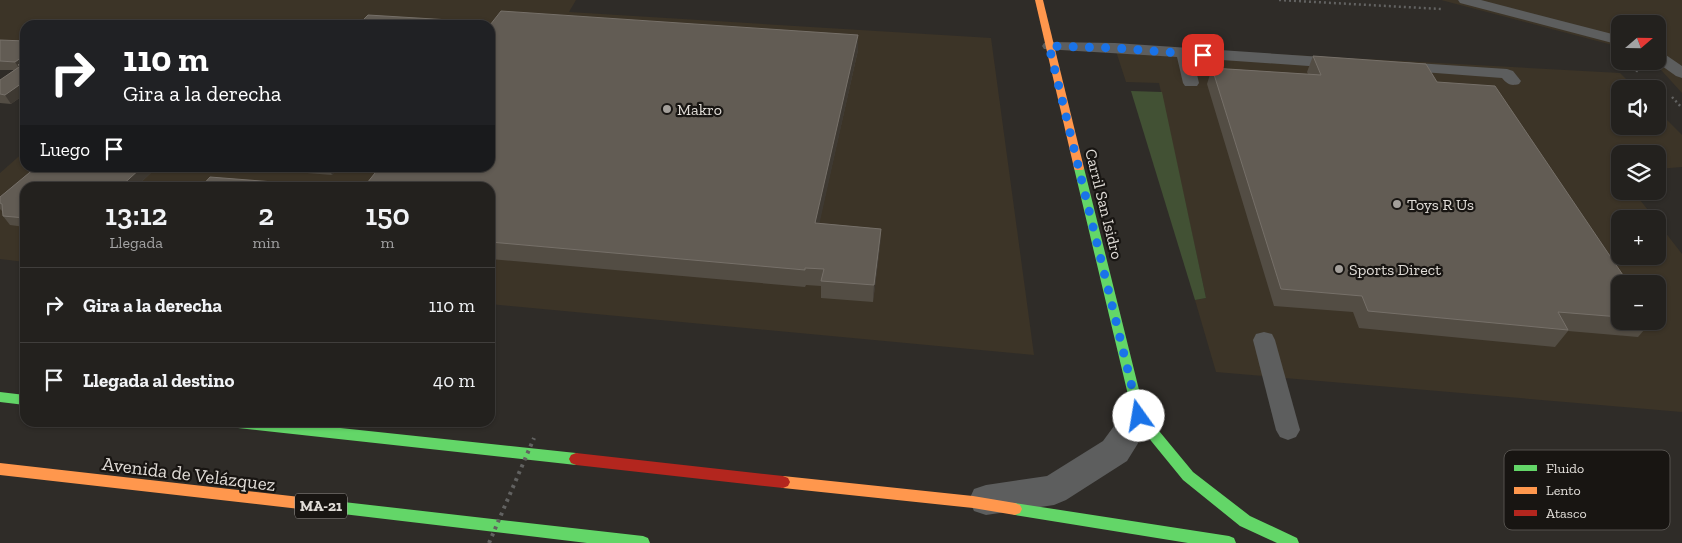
<!DOCTYPE html>
<html lang="es">
<head>
<meta charset="utf-8">
<style>
	body { margin:0; font-family:"Zilla Slab",serif; background:#2b2927; color:#f1f3f6; height:100vh; display:flex; flex-direction:column; font-size:19px; white-space:nowrap }
	* { box-sizing:border-box; margin:0 }
	p { font-size:16px; color:#a3a3a4 }
	.icon { flex:none; width:28px; height:28px; fill:none; stroke:currentColor; stroke-width:2; stroke-linecap:round; stroke-linejoin:round }
	.map { position:relative; flex:1; overflow:hidden }
	.sheet { position:absolute; left:20px; top:182px; width:475px; height:245px; display:flex; flex-direction:column; background:#23211e; border-radius:15px; box-shadow:0 1px 4px #0004,0 0 0 1px #403e3c }
	.sheet>* { flex:none }
	.guide { position:absolute; left:20px; top:20px; width:475px; height:152px; border-radius:15px; box-shadow:0 1px 4px #0004,0 0 0 1px #403e3c; background:#202124; color:#fff; overflow:hidden }
	.needle { width:32px; rotate:70deg }
	.tools { position:absolute; left:1611px; top:15px; display:grid; gap:10px }
	.tools a { display:grid; place-items:center; width:55px; height:55px; border-radius:10px; background:#23211e; box-shadow:0 1px 4px #0004,0 0 0 1px #403e3c; font-size:25px }
	.pin { position:absolute; display:grid; place-items:center; width:42px; height:42px; color:#fff; margin:-21px; border-radius:10px; box-shadow:0 2px 8px #0006 }
	.me { position:absolute; width:55px; margin:-28px; rotate:347deg; stroke-linejoin:round; filter:drop-shadow(0 0 4px #0008) }
	.turn { display:flex; align-items:center; gap:18px; height:105px; padding:0 20px; font-size:22px }
	.turn .icon { width:65px; height:65px; stroke-width:2.5 }
	.turn b { display:block; font-size:35px; line-height:42px }
	.then { display:flex; align-items:center; height:48px; padding:0 20px; background:#0003; gap:10px; font-size:19px }
	.eta { display:flex; justify-content:space-evenly; align-items:center; height:85px; text-align:center }
	.eta b { font-size:30px; font-weight:600; line-height:35px }
	ul { padding:0; list-style:none }
	li { display:flex; align-items:center; gap:15px; height:75px; padding:0 20px; border-top:1px solid #403e3c }
	li div { flex:1 }
	li b { display:block; font-size:19px }
	li em { font-style:normal }
	.map>svg:first-child { display:block }
</style>
</head>
<body>
<div class="map">
<svg width="1682" height="543" viewBox="0 0 1682 543">
	<rect width="100%" height="100%" fill="#2f2c28"/>
	<g fill="#3c3427" fill-rule="evenodd">
		<path d="M0,0h576l-7,12 422,26 43,317 -544,-51v-116h-465v74l-25,-3v-86l25,-22v17h465v-143h-465v16l-25,-1z"/>
		<path d="M1441,0h241v93l-20,-22 -13,-10h9v-37h-38v23z"/>
		<path d="M1114,45l506,28 16,16h-16v37h38v-15l24,24v32l-24,2v-15h-38v17h-2l2,3v17h13l22,28h-35v37h38v-33l24,31v158l-466,-40 -21,-72 11,-2 -47,-215 -33,-1zM1620,284h38v37h-38z"/>
	</g>
	<path fill="#425134" d="M1131,91l31,1 44,206 -11,2z"/>
	<g fill="none" stroke-linecap="round" stroke-linejoin="round">
		<g stroke="#626261" stroke-width="2.5" stroke-dasharray="2 3" stroke-linecap="butt">
			<path d="M1279,0l162,9"/>
			<path d="M1623,63l16,9"/>
			<path d="M1672,97l10,11"/>
		</g>
		<g fill="#5d5e5e" fill-rule="evenodd">
			<path d="M1458,0h23l139,36v9l-160,-42z"/>
			<path d="M1049,42l66,1 222,15 5,2 3,3 -3,3 -5,2 -144,-10 6,25 -2,3h-12l-2,-3 -6,-26 -133,-8 -2,-3 2,-3z"/>
			<path d="M1658,51l5,2 19,13v12l-6,-2 -21,-15h3z"/>
			<path d="M1401,62l106,7 6,2 8,10 -2,3c-8,2 -11,1 -17,-6l-106,-8 -3,-3 3,-3z"/>
			<path d="M1264,332l8,2 3,6 25,90 -4,7 -8,3 -8,-3 -4,-7 -23,-90 3,-6z"/>
		</g>
		<path fill="#5d5e5e" fill-rule="evenodd" d="M1139,403l11,4 5,9 -28,45 -61,39 -12,5 -68,10 -12,-4 -5,-11 5,-11 12,-4 61,-9 56,-35 25,-34z"/>
		<g fill="#63d668" fill-rule="evenodd">
			<path d="M1079,165l5,3 61,246 48,58 57,44 47,22 2,5h-22l-37,-17 -57,-46 -49,-60 -60,-252z"/>
			<path d="M0,392l25,3v10l-25,-3z"/>
			<path d="M223,422h61l292,31 5,2 2,4 -2,4 -5,2 -347,-38 -5,-1z"/>
			<path d="M326,500l317,36 5,2 2,5h-63l-261,-31 -5,-2 -2,-4 2,-4z"/>
			<path d="M1015,503l214,33 5,2 2,5h-48l-173,-28 -5,-2 -2,-4 2,-4z"/>
		</g>
		<g fill="#ff974d" fill-rule="evenodd">
			<path d="M1035,0h8l41,168 -1,2h-8l-1,-2z"/>
			<path d="M0,463l326,37 5,2 2,4 -2,4 -5,2 -326,-37z"/>
			<path d="M783,476l190,20 42,7 5,2 2,4 -2,4 -5,2 -42,-7 -190,-20 -5,-2 -2,-4 2,-4z"/>
		</g>
		<path fill="#b3261e" fill-rule="evenodd" d="M576,453l207,23 5,2 2,4 -2,4 -5,2 -207,-23 -5,-2 -2,-4 2,-4z"/>
		<path stroke="#626261" stroke-width="4" stroke-dasharray="3 4.5" stroke-linecap="butt" d="M489,543l45,-105"/>
	</g>
	<g fill="#534d44">
		<path d="M0,40l25,1v53l-14,10 -11,-1v-23l14,-10h-14z"/>
		<path d="M858,50l-39,173 62,6 -1,17 -7,56 -52,-4v-12l-15,-1 -1,2 -315,-28v-71z"/>
		<path d="M1313,56l124,26 183,202v37h32l-14,16 -70,-6 -13,16 -196,-19 -6,-16 -79,-6 -67,-222 5,-16 96,6 -1,-2z"/>
		<path d="M35,168h121l-21,20h-110v39l-15,-2 -7,-9 -1,-5 -2,-2v-12z"/>
		<path d="M244,168h94l-6,7z"/>
	</g>
	<g fill="#3e3932">
		<path d="M450,20l2,5h-6z"/>
		<path d="M858,35v15l-42,189 -1,-16z"/>
		<path d="M25,55v13l-3,-3h-4l4,5 -1,1 -6,-9z"/>
		<path d="M25,81v13l-14,10 -6,-9z"/>
		<path d="M141,168h15l-21,20h-16z"/>
		<path d="M329,168h9l-6,7z"/>
		<path d="M881,229l-1,17 -7,56 1,-17z"/>
	</g>
	<g fill="#625c54" stroke="#767069">
		<path d="M501,11l357,24 -43,188 66,6 -7,56 -53,-4 3,-12 -19,-1v2l-315,-28v-54h-127l16,-20h111v-143z"/>
		<path d="M368,15l82,5 -4,5h-88z"/>
		<path d="M0,40l25,1v14l-10,7 -15,-1z"/>
		<path d="M1313,56l113,8 11,18 58,4 134,198h-9v33l-62,-5 10,18 -200,-19 -6,-15 -81,-7 -69,-221 109,7z"/>
		<path d="M25,60v21l-20,14 -5,-1v-14l22,-15h-4z"/>
		<path d="M35,168h106l-22,20h-94v30l-22,-2 -1,-12 -2,-1v-6z"/>
		<path d="M210,177l102,8 -2,3h-110z"/>
	</g>
	<g fill="none" stroke-linecap="round" stroke-linejoin="round">
		<path stroke="#1a73e8" stroke-width="9" stroke-dasharray="0 16.2" d="M1139,416l-90,-370 67,2 87,7"/>
	</g>
	<g fill="#a39f9a" stroke="#181512" stroke-width="2">
		<circle cx="667" cy="109" r="5"/>
		<circle cx="1397" cy="204" r="5"/>
		<circle cx="1339" cy="269" r="5"/>
	</g>
	<g text-anchor="middle" dominant-baseline="central" stroke-width="4.5" stroke-linejoin="round" paint-order="stroke">
		<rect fill="#181512" stroke="#a5a19d" stroke-width="1" x="295" y="493.5" width="52" height="25" rx="4"/>
		<g font-size="15" font-weight="bold" fill="#e1ddd8">
			<text x="321" y="506">MA-21</text>
		</g>
		<g font-size="16" fill="#e1ddd8" stroke="#181512" text-anchor="start">
			<text x="677" y="109">Makro</text>
			<text x="1407" y="204">Toys R Us</text>
			<text x="1349" y="269">Sports Direct</text>
		</g>
		<g font-size="16" fill="#e1ddd8" stroke="#181512">
			<text transform="translate(1104 204) rotate(76)">Carril San Isidro</text>
		</g>
		<g font-size="19" fill="#e1ddd8" stroke="#181512">
			<text transform="translate(189 474) rotate(7)">Avenida de Velázquez</text>
		</g>
	</g>
	<rect x="1504" y="450" width="166" height="80" rx="8" fill="#181512" stroke="#54514d" stroke-width="1"/>
	<rect x="1514" y="465" width="23" height="6" fill="#63d668"/>
	<rect x="1514" y="487" width="23" height="7" fill="#ff974d"/>
	<rect x="1514" y="510" width="23" height="6" fill="#b3261e"/>
	<g font-size="14" fill="#e1ddd8">
		<text x="1546" y="473">Fluido</text>
		<text x="1546" y="495">Lento</text>
		<text x="1546" y="518">Atasco</text>
	</g>
</svg>
<div class="tools">
<a><svg class="needle" viewBox="-14 -14 28 28"><path d="M0-13l5 13h-10z" fill="#e53935"/><path d="M0 13l5-13h-10z" fill="#a3a3a4"/></svg></a>
<a><svg class="icon" aria-label="sound" viewBox="0 0 24 24"><path d="M4 9h4l5-4v14l-5-4H4zM17 9q2 3 0 6"/></svg></a>
<a><svg class="icon" aria-label="layers" viewBox="0 0 24 24"><path d="M12 4l9 5-9 5-9-5zM3 14l9 5 9-5"/></svg></a>
<a>+</a>
<a>−</a>
</div>
<div class="pin" style="left:1203px;top:55px;background:#d93025"><svg class="icon" aria-label="arrive" viewBox="0 0 24 24"><path d="M6 21V4h12l-3 4 3 4H6"/></svg></div>
<svg class="me" style="left:1139px;top:416px" viewBox="-20 -20 40 40"><circle r="19" fill="#fff"/><path d="M0-13L10 11 0 6-10 11z" fill="#1a73e8"/></svg>
<div class="guide">
<div class="turn"><svg class="icon" aria-label="right" viewBox="0 0 24 24"><path d="M7 20v-9h11M14 6l5 5-5 5"/></svg><div><b>110 m</b>Gira a la derecha</div></div>
<div class="then">Luego<svg class="icon" aria-label="arrive" viewBox="0 0 24 24"><path d="M6 21V4h12l-3 4 3 4H6"/></svg></div>
</div>
<section class="sheet">
<div class="eta">
<div><b>13:12</b><p>Llegada</p></div>
<div><b>2</b><p>min</p></div>
<div><b>150</b><p>m</p></div>
</div>
<ul>
<li><svg class="icon" aria-label="right" viewBox="0 0 24 24"><path d="M7 20v-9h11M14 6l5 5-5 5"/></svg><div><b>Gira a la derecha</b></div><em>110 m</em></li>
<li><svg class="icon" aria-label="arrive" viewBox="0 0 24 24"><path d="M6 21V4h12l-3 4 3 4H6"/></svg><div><b>Llegada al destino</b></div><em>40 m</em></li>
</ul>
</section>
</div>
</body>
</html>
